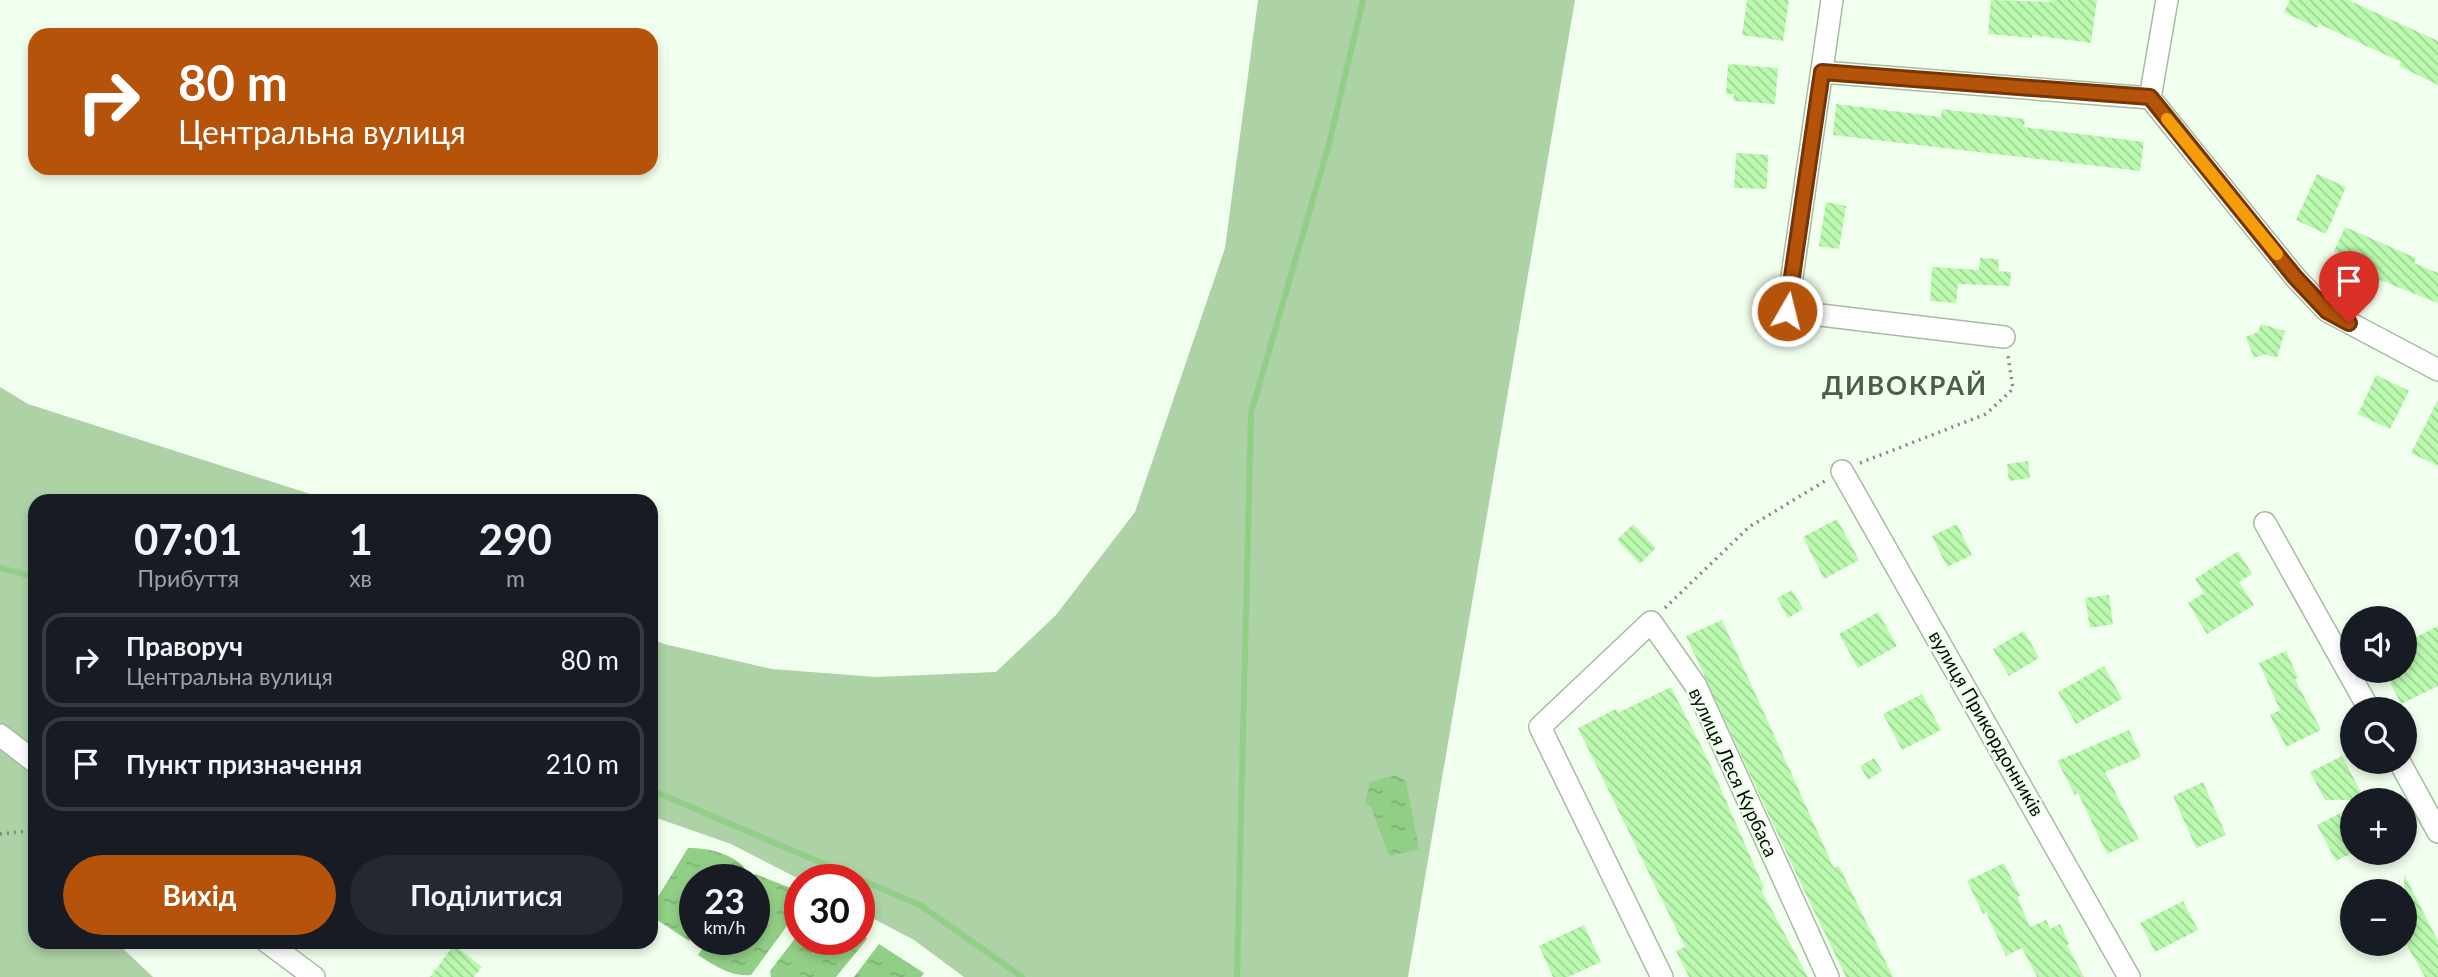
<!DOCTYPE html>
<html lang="uk">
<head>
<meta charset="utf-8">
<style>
	body { margin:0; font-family:Lato,sans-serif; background:#242831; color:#f1f3f6; height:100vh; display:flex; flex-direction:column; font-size:26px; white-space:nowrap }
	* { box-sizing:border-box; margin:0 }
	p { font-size:23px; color:#9ea1a6 }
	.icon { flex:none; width:38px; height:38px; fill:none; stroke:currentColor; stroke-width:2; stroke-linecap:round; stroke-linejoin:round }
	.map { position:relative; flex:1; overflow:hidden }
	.details { position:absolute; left:28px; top:494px; width:630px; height:455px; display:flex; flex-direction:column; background:#171b24; border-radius:21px; box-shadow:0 4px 10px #0003 }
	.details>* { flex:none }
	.hud { position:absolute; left:28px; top:28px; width:630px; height:147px; border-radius:21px; box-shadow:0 4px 10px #0003; background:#b45309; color:#fff; overflow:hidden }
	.controls { position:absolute; left:2340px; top:606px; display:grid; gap:14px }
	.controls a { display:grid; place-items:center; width:77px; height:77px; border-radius:50%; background:#171b24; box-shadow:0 4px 10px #0003; font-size:35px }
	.speed { position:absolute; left:679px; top:864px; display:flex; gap:14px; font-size:35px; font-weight:700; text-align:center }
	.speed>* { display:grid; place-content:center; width:91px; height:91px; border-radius:50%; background:#171b24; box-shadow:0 4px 10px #0003; line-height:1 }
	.speed small { font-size:18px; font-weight:400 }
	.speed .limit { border:10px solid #d22; background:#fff; color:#111 }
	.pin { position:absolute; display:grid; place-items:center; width:60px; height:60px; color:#fff; margin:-72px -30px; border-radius:50% 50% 50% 0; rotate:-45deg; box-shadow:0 0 7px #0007 }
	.pin .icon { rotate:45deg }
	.me { position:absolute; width:77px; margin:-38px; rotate:8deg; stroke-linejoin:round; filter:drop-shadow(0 0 5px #0008) }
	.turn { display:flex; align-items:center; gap:24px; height:147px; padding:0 35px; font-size:32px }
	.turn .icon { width:91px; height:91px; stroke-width:2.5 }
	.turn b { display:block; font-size:49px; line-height:60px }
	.eta { display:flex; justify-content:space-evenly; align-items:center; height:119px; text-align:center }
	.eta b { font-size:42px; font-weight:700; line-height:49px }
	.cta { display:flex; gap:14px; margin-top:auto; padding:14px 35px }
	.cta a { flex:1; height:80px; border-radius:42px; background:#b45309; color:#fff; font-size:28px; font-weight:700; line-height:80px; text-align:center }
	.cta a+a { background:#242831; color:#f1f3f6 }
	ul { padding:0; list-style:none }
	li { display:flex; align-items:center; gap:21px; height:94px; margin:0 14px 10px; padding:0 21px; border:4px solid #363941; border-radius:21px }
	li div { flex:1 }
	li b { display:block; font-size:26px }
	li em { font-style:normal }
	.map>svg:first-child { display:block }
</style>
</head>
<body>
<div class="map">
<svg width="2438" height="977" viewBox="0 0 2438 977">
	<defs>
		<pattern id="water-ripples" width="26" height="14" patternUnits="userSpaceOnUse" patternTransform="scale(1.75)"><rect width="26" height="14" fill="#92cf86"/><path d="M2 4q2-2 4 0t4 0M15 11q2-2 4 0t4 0" fill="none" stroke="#7cb172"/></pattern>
		<pattern id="building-back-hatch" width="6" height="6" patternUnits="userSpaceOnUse" patternTransform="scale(1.75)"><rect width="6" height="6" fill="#baf9ae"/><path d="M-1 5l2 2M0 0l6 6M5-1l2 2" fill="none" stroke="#9ed494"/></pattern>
	</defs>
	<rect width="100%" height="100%" fill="#f1ffee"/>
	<g fill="#add2a6">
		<path d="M1258,0h317l-167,977h-444l-50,-37 -55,-29v-31h-58l-70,-36 -80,-28v-177l13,5 108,25 104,8 120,-5 60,-57 79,-103 90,-264z"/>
		<path d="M0,387l28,17 301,96h-294v442h81l37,35h-153z"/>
	</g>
	<g fill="url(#water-ripples)">
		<path d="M1394,775l12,6 13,68 -30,7 -18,-49 -6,-5 5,-20z"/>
		<path d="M688,848c20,0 43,5 57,20l-9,12h-41v54l-6,7 -38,-25v-8z"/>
		<path d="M755,874l41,16 4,3v15l-49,67c-20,2 -36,-9 -53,-20l11,-15h45v-60h-3z"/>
		<path d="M859,926l8,13 -31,38h-65l-1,-6 30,-39v8h59z"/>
		<path d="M879,944l45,29 -3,4h-67z"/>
	</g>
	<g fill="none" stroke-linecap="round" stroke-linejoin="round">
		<g stroke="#92cf86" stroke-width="6">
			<path d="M0,568l35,9"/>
			<path d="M651,790l269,115 102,72"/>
			<path d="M1237,977l14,-564 78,-269 34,-144"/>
		</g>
	</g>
	<g fill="url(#building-back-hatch)">
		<path d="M1747,0h42l-6,41 -41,-6z"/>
		<path d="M1991,0l61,2 1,-2h44l-6,43 -59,-8v3l-44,-4z"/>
		<path d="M2290,0h58l90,41v44l-39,-19 2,-4 -82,-38 -2,4 -33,-16z"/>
		<path d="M1728,64l50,4 -3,36 -42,-3 1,-7h-8z"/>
		<path d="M1836,104l105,13 1,-8 57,7 26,3 -1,8 120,15 -4,29 -307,-36z"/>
		<path d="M1736,153l32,2 -1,34 -33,-1z"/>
		<path d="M2317,174l29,13 -20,47 -30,-14z"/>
		<path d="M1826,202l20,4 -7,43 -20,-3z"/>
		<path d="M2345,227l71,31 -2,5 24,10v30l-66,-26 3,-7 -41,-19z"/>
		<path d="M1980,258l19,1 -1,12 13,1 -1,14 -52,-2 -2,19 -26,-2 2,-34 47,3z"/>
		<path d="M2261,324l24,7 -8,27 -13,-4 -10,4 -8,-21 12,-5z"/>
		<path d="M2376,375l33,16 -19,38 -32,-15z"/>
		<path d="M2438,400v66l-27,-13z"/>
		<path d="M2028,461l2,17 -21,3 -2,-17z"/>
		<path d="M1837,519l22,41 -35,19 -21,-42z"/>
		<path d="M1633,524l23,24 -16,16 -23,-24z"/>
		<path d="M1957,524l15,31 -25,12 -15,-31z"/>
		<path d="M2238,551l14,23 -13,8 15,23 -47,29 -19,-31 16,-10 -9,-14z"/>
		<path d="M1792,590l11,19 -15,9 -11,-20z"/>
		<path d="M2109,595l4,29 -23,4 -5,-30z"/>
		<path d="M1878,612l19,34 -39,22 -19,-34z"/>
		<path d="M1722,620l112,248 5,-2 54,111h-47l-45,-93 -115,-248z"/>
		<path d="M2438,626v60l-37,18 -17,-34h20v-20l13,-6 -3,-6z"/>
		<path d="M2024,631l15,27 -30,18 -16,-27z"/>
		<path d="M2286,651l12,27 -3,1 26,51 -35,17 -16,-32 10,-5 -21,-47z"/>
		<path d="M2104,666l18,33 -46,25 -18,-32z"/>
		<path d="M1671,687l39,77 54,124 -3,2 47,87h-119l-13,-26 9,-4 -107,-219 38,-19 2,4z"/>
		<path d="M1922,694l19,36 -39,20 -19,-36z"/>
		<path d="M2129,730l12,27 -36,15 34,67 -32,15 -29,-61 -3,2 -18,-34z"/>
		<path d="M2342,756l23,44h-40l-15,-28z"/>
		<path d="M1874,758l8,13 -14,9 -8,-14z"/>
		<path d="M2203,782l23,53 -30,13 -23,-52z"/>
		<path d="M2352,807v46l-16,8 -19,-36z"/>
		<path d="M2004,863l16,33 -3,1 13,30 16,-7 4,9 10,-5 9,20 -2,1 17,32h-47l-15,-29 -16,8 -20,-44 -3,2 -16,-33z"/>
		<path d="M2404,874l34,67v36h-13l-21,-37z"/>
		<path d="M2183,901l15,29 -43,22 -15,-29z"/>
		<path d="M1584,925l17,37 -33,15h-15l-14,-31z"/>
		<path d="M454,945l28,22 -8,10h-44z"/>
	</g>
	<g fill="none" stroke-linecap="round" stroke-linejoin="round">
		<g stroke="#a6bca1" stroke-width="24">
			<g id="street">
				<path d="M1832,0l-45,311 217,26"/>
				<path d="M1822,72l328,26 145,179 32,34 111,59"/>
				<path d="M2150,98l17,-98"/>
				<path d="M1842,471l287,506"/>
				<path d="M2265,523l104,186"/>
				<path d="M0,735l35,27"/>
				<path d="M2399,761l39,71"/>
				<path d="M267,942l47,35"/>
				<path d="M1662,977l-122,-250 111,-105 45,64 132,291"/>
			</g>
		</g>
		<g stroke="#818c7f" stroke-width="3.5" stroke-dasharray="2 5" stroke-linecap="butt">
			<path d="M1860,463l126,-49 27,-25 -5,-33"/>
			<path d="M1665,608l84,-81 76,-46"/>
			<path d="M0,834l35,-4"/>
		</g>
		<use href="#street" stroke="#fff" stroke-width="21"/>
	</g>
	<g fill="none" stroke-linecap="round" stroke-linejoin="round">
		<g stroke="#753606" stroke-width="18">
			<path id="route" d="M1787,311l35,-239 328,25 145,180 32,34 22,12"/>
		</g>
		<use href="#route" stroke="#b45309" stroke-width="12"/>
		<path stroke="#f59e0b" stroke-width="12" d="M2167,119l110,135"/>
	</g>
	<g text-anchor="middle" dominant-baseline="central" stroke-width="5" stroke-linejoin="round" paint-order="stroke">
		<g font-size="19" fill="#070e06" stroke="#f1ffee">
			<text transform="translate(1987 723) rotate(60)">вулиця Прикордонників</text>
			<text transform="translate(1734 772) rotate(65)">вулиця Леся Курбаса</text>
		</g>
		<g font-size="26" font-weight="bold" letter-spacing="2" fill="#4b5e47" stroke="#f1ffee">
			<text x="1905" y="385">ДИВОКРАЙ</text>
		</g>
	</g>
</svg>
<div class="controls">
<a><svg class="icon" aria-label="sound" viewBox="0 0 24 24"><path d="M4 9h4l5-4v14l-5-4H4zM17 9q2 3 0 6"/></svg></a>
<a><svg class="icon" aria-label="search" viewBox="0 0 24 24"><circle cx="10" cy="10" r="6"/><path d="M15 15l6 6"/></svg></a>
<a>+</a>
<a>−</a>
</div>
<div class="speed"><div>23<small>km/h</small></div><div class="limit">30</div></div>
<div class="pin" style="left:2349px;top:323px;background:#d93025"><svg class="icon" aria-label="arrive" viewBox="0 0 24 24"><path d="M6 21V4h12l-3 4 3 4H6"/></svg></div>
<svg class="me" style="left:1787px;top:311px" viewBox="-20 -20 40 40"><circle r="17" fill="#b45309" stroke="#fff" stroke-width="3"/><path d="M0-11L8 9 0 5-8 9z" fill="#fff"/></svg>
<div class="hud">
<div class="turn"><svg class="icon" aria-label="right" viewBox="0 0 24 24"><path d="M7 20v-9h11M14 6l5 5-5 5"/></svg><div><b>80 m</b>Центральна вулиця</div></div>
</div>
<section class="details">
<div class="eta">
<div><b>07:01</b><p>Прибуття</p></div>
<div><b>1</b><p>хв</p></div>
<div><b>290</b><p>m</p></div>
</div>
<ul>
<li><svg class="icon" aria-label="right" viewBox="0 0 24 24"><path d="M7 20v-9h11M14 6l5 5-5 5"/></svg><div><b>Праворуч</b><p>Центральна вулиця</p></div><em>80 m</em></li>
<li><svg class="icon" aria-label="arrive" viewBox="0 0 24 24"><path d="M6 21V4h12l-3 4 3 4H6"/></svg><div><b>Пункт призначення</b></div><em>210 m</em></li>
</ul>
<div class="cta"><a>Вихід</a><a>Поділитися</a></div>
</section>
</div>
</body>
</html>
